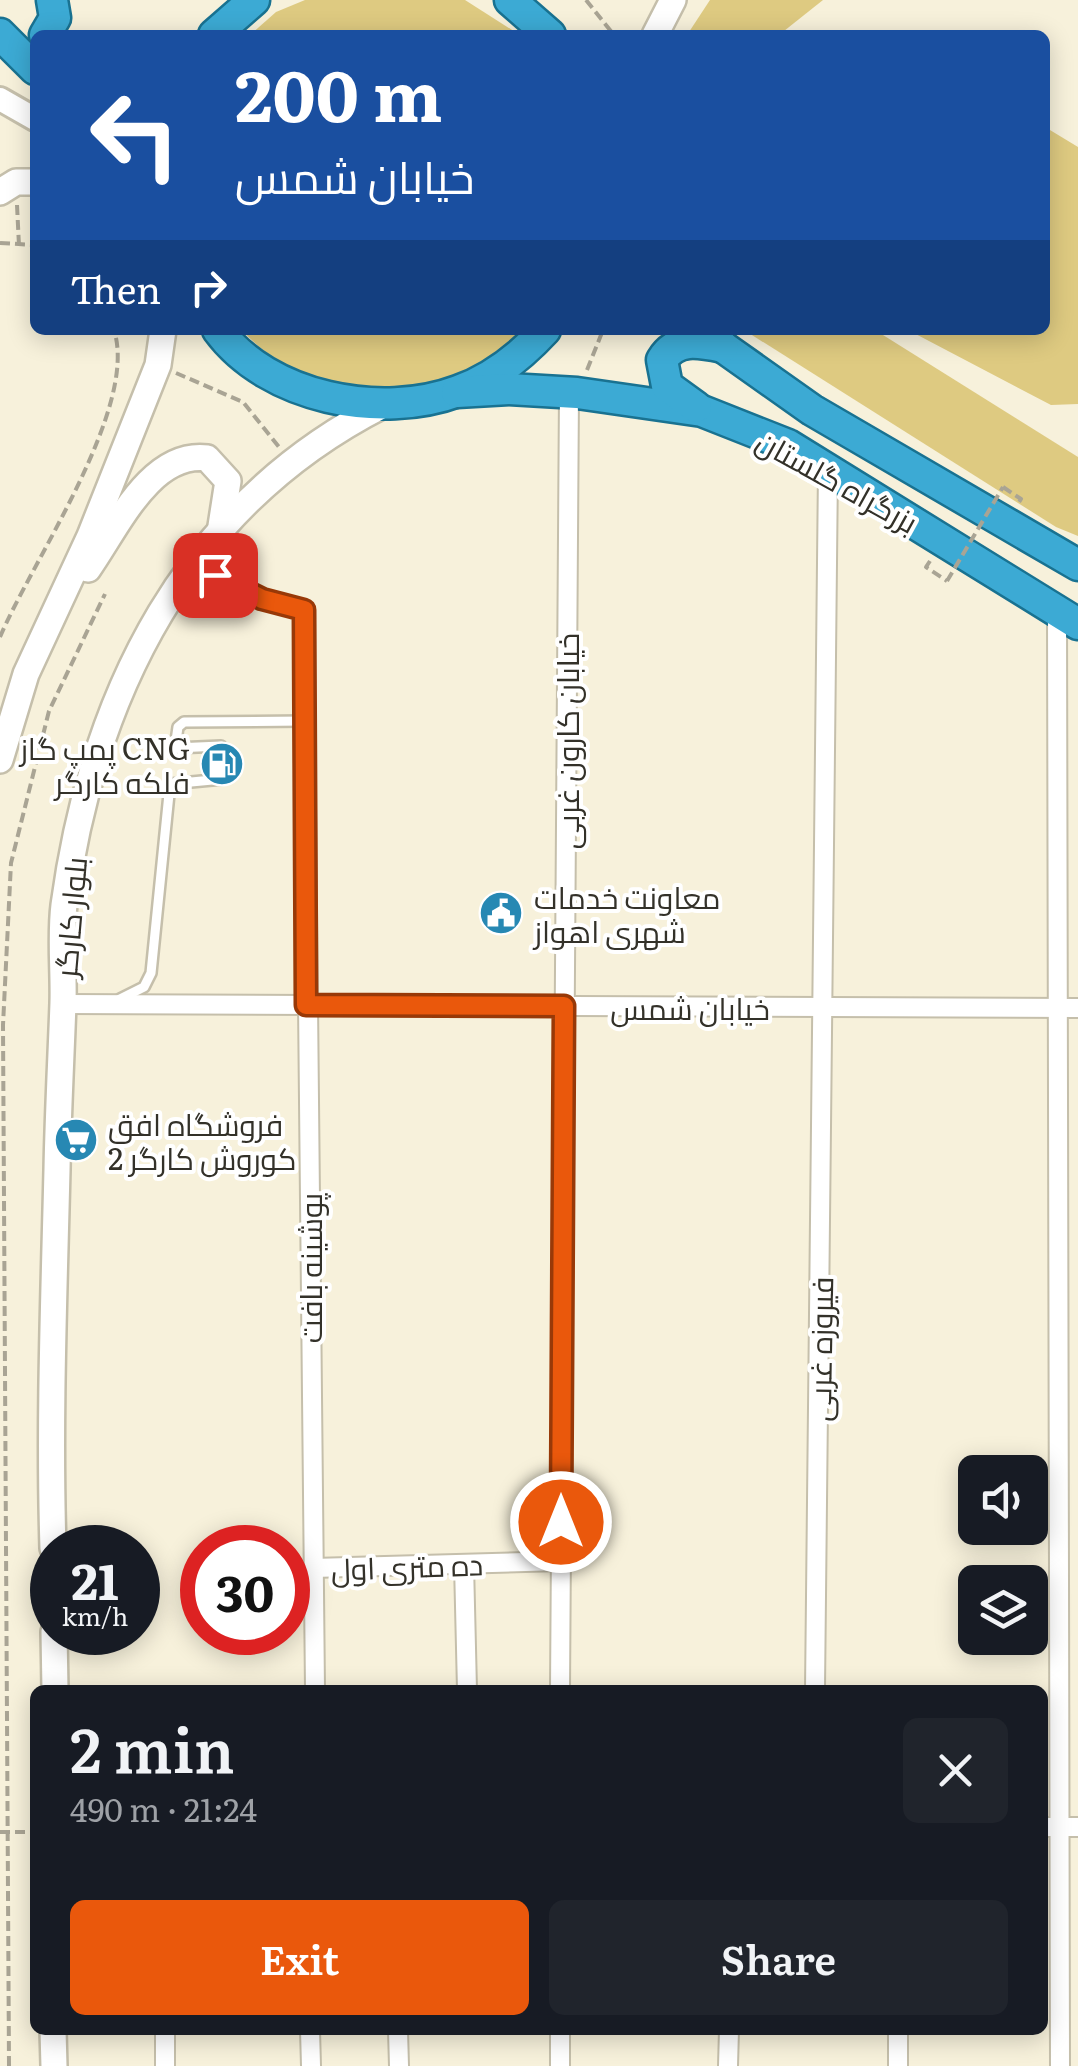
<!DOCTYPE html>
<html lang="en">
<head>
<meta charset="utf-8">
<style>
	body { margin:0; font-family:Literata,Cairo,serif; background:#20242c; color:#f1f3f6; height:100vh; display:flex; flex-direction:column; font-size:38px; white-space:nowrap }
	* { box-sizing:border-box; margin:0 }
	p { font-size:32px; color:#9ea1a6 }
	.icon { flex:none; width:55px; height:55px; fill:none; stroke:currentColor; stroke-width:2; stroke-linecap:round; stroke-linejoin:round }
	.map { position:relative; flex:1; overflow:hidden }
	.panel { position:absolute; left:30px; top:1685px; width:1018px; height:350px; display:flex; flex-direction:column; background:#171b24; border-radius:15px; box-shadow:0 5px 25px #0003 }
	.panel>* { flex:none }
	.hud { position:absolute; left:30px; top:30px; width:1020px; height:305px; border-radius:15px; box-shadow:0 5px 25px #0003; background:#1a4fa0; color:#fff; overflow:hidden }
	.controls { position:absolute; left:958px; top:1455px; display:grid; gap:20px }
	.controls a { display:grid; place-items:center; width:90px; height:90px; border-radius:15px; background:#171b24; box-shadow:0 5px 25px #0003; font-size:50px }
	.speed { position:absolute; left:30px; top:1525px; display:flex; gap:20px; font-size:50px; font-weight:700; text-align:center }
	.speed>* { display:grid; place-content:center; width:130px; height:130px; border-radius:50%; background:#171b24; box-shadow:0 5px 25px #0003; line-height:1 }
	.speed small { font-size:25px; font-weight:400 }
	.speed .limit { border:15px solid #d22; background:#fff; color:#111 }
	.pin { position:absolute; display:grid; place-items:center; width:85px; height:85px; color:#fff; margin:-42px; border-radius:20px; box-shadow:0 5px 15px #0006 }
	.me { position:absolute; width:110px; margin:-55px; rotate:0deg; stroke-linejoin:round; filter:drop-shadow(0 0 8px #0008) }
	.turn { display:flex; align-items:center; gap:35px; height:210px; padding:0 40px; font-size:45px }
	.turn .icon { width:130px; height:130px; stroke-width:2.5 }
	.turn b { display:block; font-size:70px; line-height:85px }
	.then { display:flex; align-items:center; height:95px; padding:0 40px; background:#0003; gap:20px; font-size:38px }
	.round { display:grid; place-items:center; flex:none; width:105px; height:105px; border-radius:15px; background:#20242c }
	.head { display:flex; align-items:center; justify-content:space-between; height:170px; padding:0 40px }
	h1 { font-size:60px; font-weight:600; line-height:75px }
	.action { display:flex; gap:20px; margin-top:auto; padding:20px 40px }
	.action a { flex:1; height:115px; border-radius:15px; background:#ea580c; color:#fff; font-size:40px; font-weight:600; line-height:115px; text-align:center }
	.action a+a { background:#20242c; color:#f1f3f6 }
	.map>svg:first-child { display:block }
</style>
</head>
<body>
<div class="map">
<svg width="1078" height="2066" viewBox="0 0 1078 2066">
	<rect width="100%" height="100%" fill="#f7f1db"/>
	<g fill="#deca81">
		<path d="M305,0h160l55,35h-270l26,-23z"/>
		<path d="M710,0h113l-44,35h-92z"/>
		<path d="M1045,127l33,20v257l-27,1 -143,-75h137z"/>
		<path d="M242,330h284c-69,80 -215,78 -284,0z"/>
		<path d="M744,330h131l203,127v79l-22,-9z"/>
	</g>
	<g fill="none" stroke-linecap="round" stroke-linejoin="round">
		<g stroke="#c5bfab" stroke-width="14">
			<path id="service" d="M120,999l24,-12 7,-14 19,-189 53,-5 -2,-33 -46,2 3,-21 6,-5 121,-1"/>
		</g>
		<g stroke="#c5bfab" stroke-width="22">
			<g id="minor">
				<path d="M191,563l72,36 41,11 11,1080"/>
				<path d="M1057,611l3,1455"/>
				<path d="M63,1004l1015,4"/>
				<path d="M464,1564l3,126"/>
				<path d="M313,1568l248,-7"/>
				<path d="M560,1690l9,-1298"/>
				<path d="M815,1690l13,-1221"/>
				<path d="M1042,1827h36"/>
				<path d="M165,2030v36"/>
				<path d="M310,2030l1,36"/>
				<path d="M398,2030l1,36"/>
				<path d="M560,2030v36"/>
				<path d="M728,2066l1,-36"/>
				<path d="M898,2066v-36"/>
			</g>
		</g>
		<g stroke="#c5bfab" stroke-width="28">
			<path id="tertiary" d="M0,99l35,20"/>
		</g>
		<g stroke="#c5bfab" stroke-width="30">
			<g id="secondary">
				<path d="M655,35l18,-35"/>
				<path d="M0,192l16,-10h19"/>
				<path d="M88,569c29,-41 62,-118 119,-111l21,23 -7,45"/>
				<path d="M0,760l26,-86 64,-138 68,-171 5,-35"/>
				<path d="M53,1548c-4,-126 1,-253 4,-378 1,-56 4,-111 6,-167 1,-32 -3,-66 1,-98 29,-212 122,-400 319,-500"/>
				<path d="M54,1632l1,58"/>
				<path d="M53,2030l1,36"/>
			</g>
		</g>
		<g stroke="#197291" stroke-width="35">
			<g id="trunk">
				<path d="M510,0l40,35"/>
				<path d="M0,34l35,35"/>
				<path d="M45,35l10,-17 -3,-18"/>
				<path d="M214,35l40,-35"/>
				<path d="M218,330c50,68 163,90 240,61 34,-12 63,-35 87,-61"/>
				<path d="M707,330l16,17 89,63 266,155"/>
				<path d="M457,392l52,-3 68,4 125,18 86,34 290,179"/>
				<path d="M696,407l-29,-21 -5,-26c14,-23 37,-18 61,-13"/>
			</g>
		</g>
		<g stroke="#a9a494" stroke-width="4" stroke-dasharray="10 5" stroke-linecap="butt">
			<path d="M586,0l28,35"/>
			<path d="M17,205l2,41"/>
			<path d="M0,243l35,2"/>
			<path d="M587,370l16,-40"/>
			<path d="M176,373l67,29 36,45"/>
			<path d="M1003,487l18,12 -2,3"/>
			<path d="M930,561l-4,6 21,14"/>
			<path d="M0,637c32,-76 139,-229 114,-307"/>
			<path d="M0,1832h35"/>
			<path d="M9,2066l-6,-1041 8,-162 38,-152 56,-117"/>
		</g>
		<use href="#service" stroke="#fff" stroke-width="9"/>
		<use href="#minor" stroke="#fff" stroke-width="18"/>
		<use href="#tertiary" stroke="#fff" stroke-width="22"/>
		<use href="#secondary" stroke="#fff" stroke-width="25"/>
		<use href="#trunk" stroke="#3caad4" stroke-width="30"/>
		<path stroke="#a9a494" stroke-width="4" stroke-dasharray="10 5" stroke-linecap="butt" d="M947,581l56,-94"/>
	</g>
	<g fill="none" stroke-linecap="round" stroke-linejoin="round">
		<g stroke="#983908" stroke-width="25">
			<path id="route" d="M215,575l47,24 42,11 2,395 258,1 -3,516"/>
		</g>
		<use href="#route" stroke="#ea580c" stroke-width="18"/>
	</g>
	<defs>
		<g id="fuel-disc" transform="scale(2.25)"><circle r="9.5" fill="#2788b3" stroke="#fff"/><path d="M-5.5-6h7V0h2V4h1.3V-2.5L3-4.5l.8-.8L6-3V5H2.5V1h-1V6h-7ZM-4.2-4.7v3.2H.2V-4.7Z" fill="#fff"/></g>
		<g id="civic-disc" transform="scale(2.25)"><circle r="9.5" fill="#2788b3" stroke="#fff"/><path d="M-.6-6.5H3V-4.5H.6V-3L4-1V1h2V6H-6V1h2V-1L-.6-3ZM-1.2 2.5V6h2.4V2.5Z" fill="#fff"/></g>
		<g id="supermarket-disc" transform="scale(2.25)"><circle r="9.5" fill="#2788b3" stroke="#fff"/><path d="M-6-5.5h2.5l.6 2H6L4.5 2H-2.5L-4.4-4H-6ZM-1.5 3.2a1.3 1.3 0 1 0 .1 0ZM3 3.2a1.3 1.3 0 1 0 .1 0Z" fill="#fff"/></g>
	</defs>
	<g fill-rule="evenodd">
		<use href="#fuel-disc" x="222" y="764"/>
		<use href="#civic-disc" x="501" y="913"/>
		<use href="#supermarket-disc" x="76" y="1140"/>
	</g>
	<g text-anchor="middle" dominant-baseline="central" stroke-width="8" stroke-linejoin="round" paint-order="stroke">
		<g font-size="30" fill="#333129" stroke="#fff">
			<text transform="translate(838 480) rotate(29)">بزرگراه گلستان</text>
			<text transform="translate(566 741) rotate(-90)">خیابان کارون غربی</text>
			<text transform="translate(69 917) rotate(-85)">بلوار کارگر</text>
			<text x="690" y="1007">خیابان شمس</text>
			<text transform="translate(309 1268) rotate(-90)">پوشینه بافت</text>
			<text transform="translate(819 1349) rotate(-89)">فیروزه غربی</text>
			<text transform="translate(407 1565) rotate(-2)">ده متری اول</text>
		</g>
		<g font-size="30" fill="#333129" stroke="#fff" text-anchor="start">
			<text x="190" y="747" text-anchor="end">پمپ گاز CNG<tspan x="190" dy="34">فلکه کارگر</tspan></text>
			<text x="534" y="896">معاونت خدمات<tspan x="534" dy="34">شهری اهواز</tspan></text>
			<text x="108" y="1123">فروشگاه افق<tspan x="108" dy="34">کوروش کارگر 2</tspan></text>
		</g>
	</g>
</svg>
<div class="controls">
<a><svg class="icon" aria-label="sound" viewBox="0 0 24 24"><path d="M4 9h4l5-4v14l-5-4H4zM17 9q2 3 0 6"/></svg></a>
<a><svg class="icon" aria-label="layers" viewBox="0 0 24 24"><path d="M12 4l9 5-9 5-9-5zM3 14l9 5 9-5"/></svg></a>
</div>
<div class="speed"><div>21<small>km/h</small></div><div class="limit">30</div></div>
<div class="pin" style="left:215px;top:575px;background:#d93025"><svg class="icon" aria-label="arrive" viewBox="0 0 24 24"><path d="M6 21V4h12l-3 4 3 4H6"/></svg></div>
<svg class="me" style="left:561px;top:1522px" viewBox="-20 -20 40 40"><circle r="17" fill="#ea580c" stroke="#fff" stroke-width="3"/><path d="M0-11L8 9 0 5-8 9z" fill="#fff"/></svg>
<div class="hud">
<div class="turn"><svg class="icon" aria-label="left" viewBox="0 0 24 24"><path d="M17 20v-9H6M10 6l-5 5 5 5"/></svg><div><b>200 m</b>خیابان شمس</div></div>
<div class="then">Then<svg class="icon" aria-label="right" viewBox="0 0 24 24"><path d="M7 20v-9h11M14 6l5 5-5 5"/></svg></div>
</div>
<section class="panel">
<div class="head"><div><h1>2 min</h1><p>490 m · 21:24</p></div><a class="round"><svg class="icon" aria-label="close" viewBox="0 0 24 24"><path d="M6 6l12 12M18 6L6 18"/></svg></a></div>
<div class="action"><a>Exit</a><a>Share</a></div>
</section>
</div>
</body>
</html>
